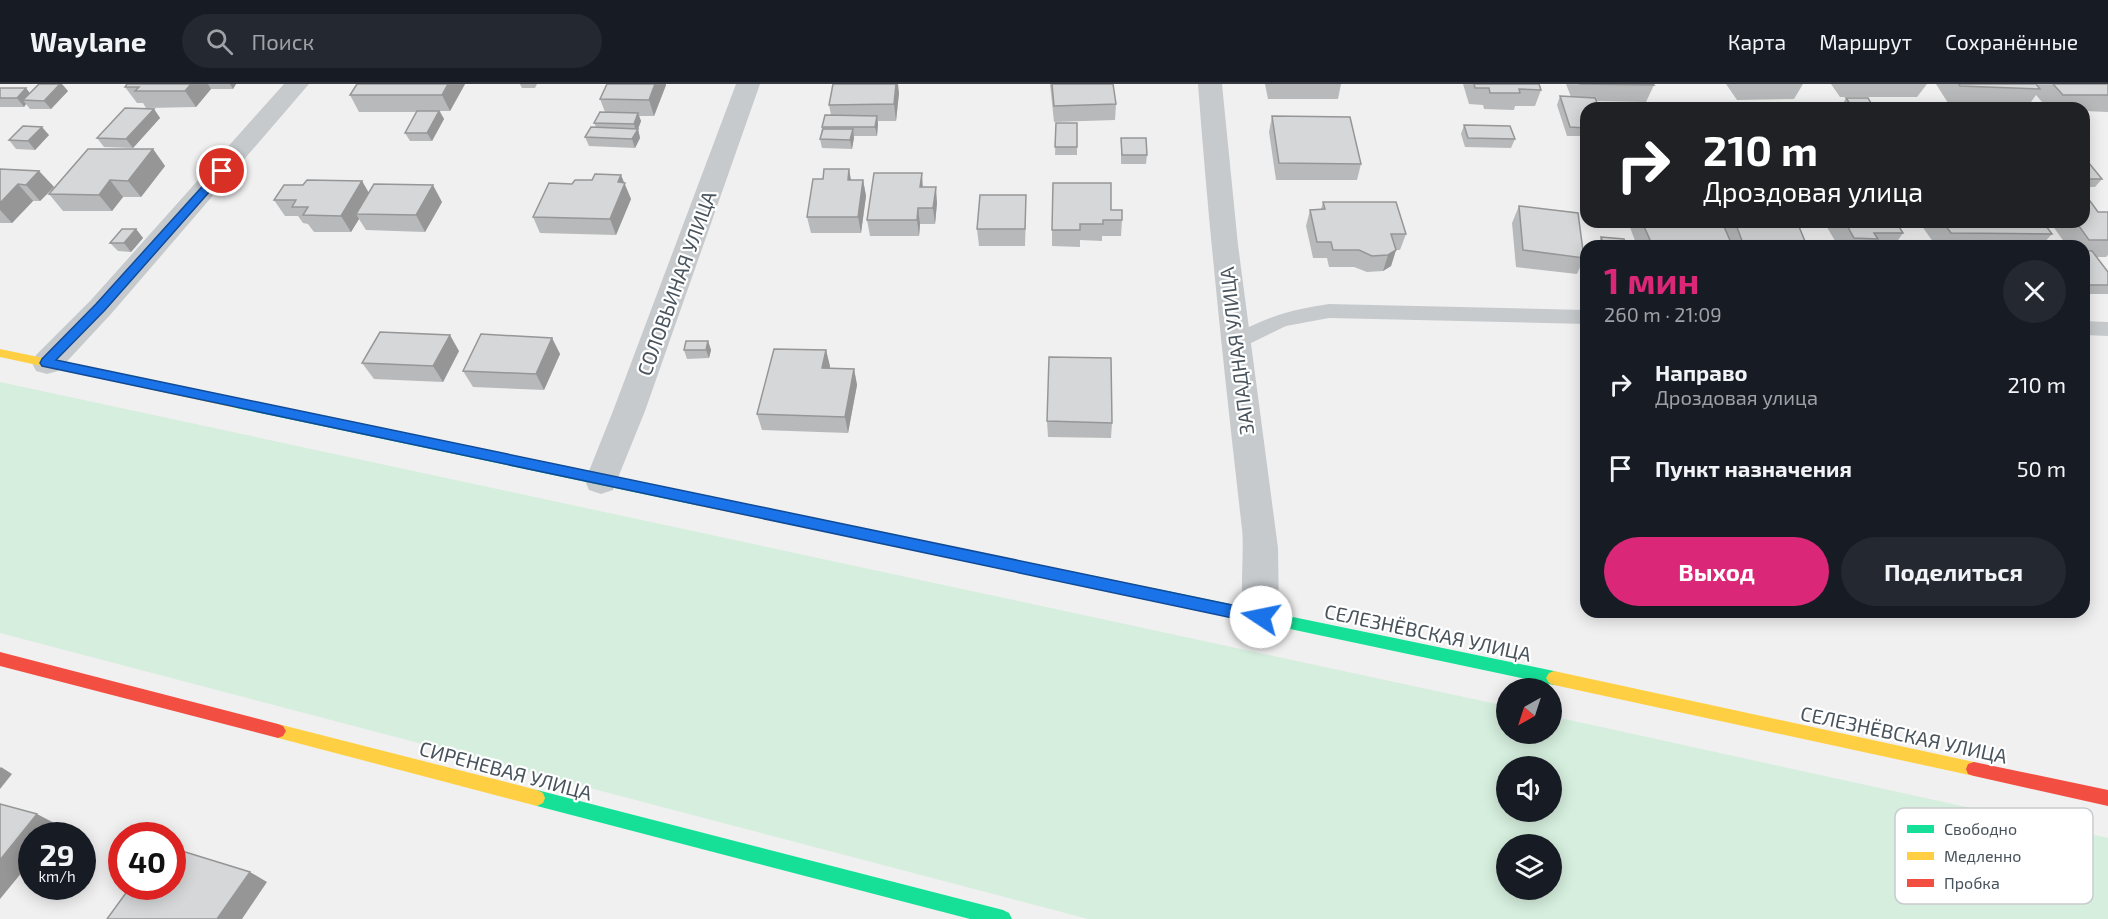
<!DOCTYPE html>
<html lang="ru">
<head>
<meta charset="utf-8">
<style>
	body { margin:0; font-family:"Exo 2",sans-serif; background:#242831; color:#f1f3f6; height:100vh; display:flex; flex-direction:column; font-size:22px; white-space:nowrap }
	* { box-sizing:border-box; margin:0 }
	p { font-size:20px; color:#9ea1a6 }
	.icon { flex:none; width:33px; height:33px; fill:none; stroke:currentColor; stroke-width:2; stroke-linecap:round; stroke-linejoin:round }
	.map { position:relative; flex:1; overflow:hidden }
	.drawer { position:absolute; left:1580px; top:156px; width:510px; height:378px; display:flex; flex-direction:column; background:#171b24; border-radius:18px; box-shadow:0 3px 15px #0003 }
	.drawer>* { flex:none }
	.hud { position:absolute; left:1580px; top:18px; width:510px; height:126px; border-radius:18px; box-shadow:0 3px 15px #0003; background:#202124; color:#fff; overflow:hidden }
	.needle { width:39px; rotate:219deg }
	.controls { position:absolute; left:1496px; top:594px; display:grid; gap:12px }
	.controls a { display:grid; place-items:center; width:66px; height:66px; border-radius:50%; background:#171b24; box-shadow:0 3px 15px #0003; font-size:30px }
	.speed { position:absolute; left:18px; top:738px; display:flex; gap:12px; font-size:30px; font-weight:700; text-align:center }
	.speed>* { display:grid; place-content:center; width:78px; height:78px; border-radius:50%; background:#171b24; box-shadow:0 3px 15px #0003; line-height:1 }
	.speed small { font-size:15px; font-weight:400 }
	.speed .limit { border:9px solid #d22; background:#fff; color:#111 }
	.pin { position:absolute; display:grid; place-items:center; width:51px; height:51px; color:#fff; margin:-26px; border:3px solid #fff; border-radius:50%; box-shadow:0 2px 6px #0007 }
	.me { position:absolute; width:66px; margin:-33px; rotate:281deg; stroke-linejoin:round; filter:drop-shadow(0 0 4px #0008) }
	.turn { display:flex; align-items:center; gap:21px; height:126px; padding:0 24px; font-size:27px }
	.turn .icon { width:78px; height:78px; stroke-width:2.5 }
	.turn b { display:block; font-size:42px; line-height:51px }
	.round { display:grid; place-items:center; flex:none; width:63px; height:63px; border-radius:32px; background:#242831 }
	.summary { display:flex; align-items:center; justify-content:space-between; height:102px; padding:0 24px }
	h1 { font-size:36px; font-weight:700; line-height:45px; color:#db2777 }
	.primary-button { display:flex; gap:12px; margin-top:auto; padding:12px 24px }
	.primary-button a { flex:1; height:69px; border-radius:36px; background:#db2777; color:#fff; font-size:24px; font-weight:700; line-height:69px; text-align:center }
	.primary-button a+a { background:#242831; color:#f1f3f6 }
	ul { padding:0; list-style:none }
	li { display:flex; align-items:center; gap:18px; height:84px; padding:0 24px }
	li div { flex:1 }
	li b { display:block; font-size:22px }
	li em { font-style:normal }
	header { display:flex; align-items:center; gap:36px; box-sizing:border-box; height:84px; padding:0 30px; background:#171b24; border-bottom:2px solid #363941 }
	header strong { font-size:28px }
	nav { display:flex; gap:33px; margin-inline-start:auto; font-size:21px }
	.search { width:420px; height:54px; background:#242831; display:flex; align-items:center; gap:15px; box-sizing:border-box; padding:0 21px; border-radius:33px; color:#9ea1a6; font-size:22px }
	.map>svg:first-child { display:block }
</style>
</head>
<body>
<header>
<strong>Waylane</strong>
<div class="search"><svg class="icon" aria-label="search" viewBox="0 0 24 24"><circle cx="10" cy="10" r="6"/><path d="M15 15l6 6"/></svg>Поиск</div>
<nav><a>Карта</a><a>Маршрут</a><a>Сохранённые</a></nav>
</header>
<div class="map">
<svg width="2108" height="835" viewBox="0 0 2108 835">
	<rect width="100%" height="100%" fill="#f0f0f0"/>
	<path fill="#d5eedd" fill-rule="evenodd" d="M0,298l1506,324v28h45v-18l557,122v81h-1020l-1088,-286zM1506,682h45v46h-45zM1506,760h45v46h-45z"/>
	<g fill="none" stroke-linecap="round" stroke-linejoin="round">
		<g fill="#c7cacc" fill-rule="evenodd">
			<path d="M1329,220l257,6v14l-257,-6 -43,8 -51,25 -7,-2 -3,-5 3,-5c31,-20 64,-30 101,-35z"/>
			<path d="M2084,237l24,1v14l-24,-1z"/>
		</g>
		<g fill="#c7cacc" fill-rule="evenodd">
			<path d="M284,0h25l-198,230 -53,57 -11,3 -11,-3 -4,-8 4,-8 55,-55z"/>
			<path d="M736,0h24l-115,327 -32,79 -12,4 -12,-4 -4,-9 28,-70z"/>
			<path d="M1198,0h24l16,161 40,303 1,69 -5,11 -13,4 -13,-4c-11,-23 -3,-71 -6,-99 -17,-148 -33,-296 -44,-445z"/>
		</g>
		<g fill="#16e098" fill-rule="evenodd">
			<path d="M236,314l464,98 5,1 2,4 -2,4 -5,1 -464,-98 -6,-5z"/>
			<path d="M1153,504l401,83 5,2 3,5 -3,5 -5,2 -401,-85 -5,-2 -2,-4 2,-4z"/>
			<path d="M537,706l466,120 6,3 3,6h-42l-433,-113 -6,-3 -2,-5 2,-5z"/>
		</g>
		<g fill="#ffcf43" fill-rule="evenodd">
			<path d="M0,265l236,49 6,5 -6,5 -236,-51z"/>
			<path d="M700,412l453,92 5,2 2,4 -2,4 -5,2 -453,-94 -5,-1 -2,-4 2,-4z"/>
			<path d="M1554,587l420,91 6,2 2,5 -2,5 -6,2 -420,-91 -5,-2 -3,-5 3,-5z"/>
			<path d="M278,640l259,66 6,3 2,5 -2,5 -6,3 -259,-68 -5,-2 -3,-5 3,-5z"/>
		</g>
		<g fill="#f24e42" fill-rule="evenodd">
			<path d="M0,568l278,72 5,2 3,5 -3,5 -5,2 -278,-72z"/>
			<path d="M1974,678l134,28v16l-134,-30 -6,-2 -2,-5 2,-5z"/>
		</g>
	</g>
	<g fill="#b8b9ba">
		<path d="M127,0h109l-3,5h-22l-15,18 -50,1 -3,-5h-6l-12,-16z"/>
		<path d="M357,0h108l-15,27h-10l4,8 -12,22h-22l-5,-8 12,-21h-58l-9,-17z"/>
		<path d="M520,0h17l-2,4h-13z"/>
		<path d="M1050,0h63l3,20 -1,16 -61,2z"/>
		<path d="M1265,0h76l-3,15h-70z"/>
		<path d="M1463,0h76l2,6 -6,16h-20l-1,4 -30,-1 -1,-4 -14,-1z"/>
		<path d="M1566,0h119h-32l1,1 -8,17 -50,-1 -10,7v28h-19l-10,-31 3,-9 11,1z"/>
		<path d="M1726,0h77l-9,15 -57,1z"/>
		<path d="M1831,0h96l-10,13h-77z"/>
		<path d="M1936,0h172v28l-24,-1v-3h-37l-11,-13 -8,11 -80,-3z"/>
		<path d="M666,1l-12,31h-15l2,5 -3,8 2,9 -5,10 -46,-2 -4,-9 11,-10 -2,-4 11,-11 -5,-13z"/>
		<path d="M0,4l30,5 38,-2 -17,18h-21l-4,-5 -2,3h-24z"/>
		<path d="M899,9l-3,28h-18v3l-1,12h-23l-2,13 -30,-1 -2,-9 2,-12 9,-12 -2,-10z"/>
		<path d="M1846,14l28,10h-32l-1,-1z"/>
		<path d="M154,25l6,9 -27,30 -29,-1 -7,-9z"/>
		<path d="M1272,32l89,48 -4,16h-81l-7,-48z"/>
		<path d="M1056,39h21v32h-22z"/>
		<path d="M1464,41l51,14 -4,9 -46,-1 -4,-13z"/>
		<path d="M49,51l-14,15 -19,-1 -7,-9z"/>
		<path d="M1121,54l26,17 -1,9h-25z"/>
		<path d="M153,65l12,17 -24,31h-18l-11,14h-49l-14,-17z"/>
		<path d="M2084,73l18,22 -7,8h-11z"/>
		<path d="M0,85l39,2 15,16 -14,14h-7l-21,22h-12z"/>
		<path d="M851,96h12l3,16 -5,37h-50l-4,-16z"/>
		<path d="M362,97l7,12 73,9 -17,30 -59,-2 -7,-11 -8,13h-37l-6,-8 -5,-1 -5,-7h-13l-11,-16 29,-15z"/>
		<path d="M624,99l7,16 -15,36 -76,-2 -7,-16 39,-33z"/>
		<path d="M923,103l14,16 -2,21h-15l-1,12h-49l-3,-16z"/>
		<path d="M1323,118l83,32 -6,16h-4l-5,16 -8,5 -16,1 -13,-5h-25l-2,-9h-14l-7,-32 4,-16 11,-1z"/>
		<path d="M1519,122l65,52 -7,16 -61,-7 -4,-44z"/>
		<path d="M1111,126l11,10 -1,16h-19v5l-22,-1v7l-28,-1v-16z"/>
		<path d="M1026,128l-1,34h-46l-2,-17z"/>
		<path d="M2098,128h10v43l-2,2h-10l12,15v22h-24v-48h-17l-17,-24h34z"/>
		<path d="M1628,138h94v1l1,-1h74l10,24h-170z"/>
		<path d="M1824,138h72l7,11 -9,13h-56z"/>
		<path d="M1919,138h124l9,12 -11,12h-105z"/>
		<path d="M136,145l7,9 -12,14 -13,-1 -8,-8z"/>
		<path d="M1601,153l25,9h-29z"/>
		<path d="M552,254l8,16 -16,36 -71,-3 -10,-16z"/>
		<path d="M708,257l3,9 -2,8 -22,1 -3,-9z"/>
		<path d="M826,266l4,18 24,1 3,16 -9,48 -86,-3 -5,-16z"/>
		<path d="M459,267l-16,31 -69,-3 -12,-16z"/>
		<path d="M1047,337l65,2 -1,15 -63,-1z"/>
	</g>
	<g fill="#969697">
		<path d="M60,0h2l6,7 -17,18 -7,-8z"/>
		<path d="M191,0h17l3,5 -15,18 -11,-16z"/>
		<path d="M230,0h6l-3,5z"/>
		<path d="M448,0h17l-15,27 -8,-16z"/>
		<path d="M655,0h11v1l-12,31 -5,-16z"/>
		<path d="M896,0h2l1,9 -3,28 -2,-17z"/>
		<path d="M26,4l7,9 -10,3 3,4 -2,3 -7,-9z"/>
		<path d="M154,25l6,9 -27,30 -7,-9z"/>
		<path d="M439,27l5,8 -12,22 -5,-8z"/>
		<path d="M638,29l3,8 -3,8 2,9 -5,10 -3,-9 4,-7 -2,-8z"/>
		<path d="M877,32l1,8 -1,12 -2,-9z"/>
		<path d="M42,43l7,8 -14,15 -7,-9z"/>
		<path d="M853,45l1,9 -2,11 -2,-9z"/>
		<path d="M153,65l12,17 -24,31 -13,-16z"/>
		<path d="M849,85l3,16 -4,-5z"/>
		<path d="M39,87l15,16 -14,14 -14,-16z"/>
		<path d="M922,89l1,17 -3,-3z"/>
		<path d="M621,91l10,24 -15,36 -6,-16 8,-37z"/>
		<path d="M110,96l13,17 -11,14 -13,-16z"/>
		<path d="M863,96l3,16 -5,37 -3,-16z"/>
		<path d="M362,97l9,16 -15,17 3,5 -8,13 -10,-16z"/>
		<path d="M18,100l15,17 -21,22 -12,-13v-7z"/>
		<path d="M433,101l9,17 -17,30 -9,-17z"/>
		<path d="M936,103l1,16 -2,21 -2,-16z"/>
		<path d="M918,124l2,16 -1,12 -2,-16z"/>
		<path d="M136,145l7,9 -12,14 -7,-9z"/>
		<path d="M1396,166l-5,16 -8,5 5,-16z"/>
		<path d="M450,251l9,16 -16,31 -10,-16z"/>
		<path d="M552,254l8,16 -16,36 -8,-16z"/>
		<path d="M708,257l3,9 -2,8 -3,-8z"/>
		<path d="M826,266l4,16 -4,18 -4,-16z"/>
		<path d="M854,285l3,16 -9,48 -3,-16z"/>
		<path d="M1,683l11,7 -12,15v-21z"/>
		<path d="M37,730l21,11 -7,11h-19v24l-32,39v-39z"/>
		<path d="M250,788l17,10 -25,37h-25z"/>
	</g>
	<g fill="#d6d7d8" stroke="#969697" stroke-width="1.5">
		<path d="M39,0h21l-16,17 -21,-1z"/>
		<path d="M127,0h64l-6,7h-50l4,-4h-14z"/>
		<path d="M357,0h91l-6,11h-92z"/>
		<path d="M607,0h48l-6,16 -49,-1z"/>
		<path d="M833,0h63l-2,20 -65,1z"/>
		<path d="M1052,0h61l3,20 -62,2z"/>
		<path d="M1474,0h65l2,6 -22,-1 1,4h-30l-1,-5h-14z"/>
		<path d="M1579,0h74l1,1z"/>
		<path d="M1959,0h77l4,5 -80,-3z"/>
		<path d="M2053,0h55v11h-45z"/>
		<path d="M0,4h26l-9,10h-17z"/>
		<path d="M1560,12l35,2 4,10h-13v20l-16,-1z"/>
		<path d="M1846,14h22l6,10h-21z"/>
		<path d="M125,24l29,1 -28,30 -29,-1z"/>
		<path d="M417,27h22l-12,22h-22z"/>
		<path d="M600,28l38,1 -4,11 -40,-1z"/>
		<path d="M825,31l52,1 -2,11h-53z"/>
		<path d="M1272,32l78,1 11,47 -82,-1z"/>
		<path d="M1056,39h21v24h-22z"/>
		<path d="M1464,41l46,1 5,13 -47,-1z"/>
		<path d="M23,42l19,1 -14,14 -19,-1z"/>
		<path d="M591,43l47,2 -6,10 -47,-2z"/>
		<path d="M823,45h30l-3,11 -30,-1z"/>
		<path d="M1121,54h25l1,17h-25z"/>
		<path d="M88,65h65l-25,32 -18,-1 -11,15 -50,-1z"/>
		<path d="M2084,73l18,22h-18z"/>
		<path d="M0,85l39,2 -13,14 -8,-1 -18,19z"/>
		<path d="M824,85h25l-1,11h15l-5,37h-51l6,-38h10z"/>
		<path d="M874,89h48l-2,14h16l-3,21h-15l-1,12h-50z"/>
		<path d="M595,90l26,1 -3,7 7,1 -15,36 -77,-2 16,-34 23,1 3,-4h17z"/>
		<path d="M307,96l55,1 -21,35 -38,-1 5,-8h-16l4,-7h-22l10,-15h19z"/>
		<path d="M1053,99h58v27h11v10h-19v4h-23v6h-28z"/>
		<path d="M374,100l59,1 -17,30 -60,-1z"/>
		<path d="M2084,110h1l13,18h10v28h-19l-13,-18h8z"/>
		<path d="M980,111h46l-1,34h-48z"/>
		<path d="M1323,118h73l10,32h-15l5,16 -8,5 -16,1 -13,-6h-26l-2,-8h-14l-7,-32 15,-1z"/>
		<path d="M1519,122l59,7 6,45 -61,-8z"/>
		<path d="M1642,138h80l10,23 -81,-3z"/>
		<path d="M1735,138h62l10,24h-63z"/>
		<path d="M1845,138h51l7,11h-29l4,6 -24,-1z"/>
		<path d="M1943,138h100l9,12 -101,-1z"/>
		<path d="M122,145h14l-12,14h-14z"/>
		<path d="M1601,153l23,2 2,7h-22z"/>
		<path d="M2084,167h8l16,21v13h-19l-5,-7z"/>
		<path d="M380,248l70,3 -17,31 -71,-3z"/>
		<path d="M481,250l71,4 -16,36 -73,-3z"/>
		<path d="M686,257h22l-2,9h-22z"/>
		<path d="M774,265l52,1 -4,18 32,1 -9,48 -88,-3z"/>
		<path d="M1049,273l62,1 1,65 -65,-2z"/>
		<path d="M0,720l37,10 -37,46z"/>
		<path d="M182,767l68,21 -33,47h-110l24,-33h41v-23z"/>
	</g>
	<path fill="#1a73e8" stroke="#114b97" stroke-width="1.5" d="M222,83l4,1v5l-121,137 -49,50 1205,251 5,2 2,4 -2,5 -5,2 -1219,-258 -2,-3 2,-4 54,-55 123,-136z"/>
	<g text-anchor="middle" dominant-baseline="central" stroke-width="4.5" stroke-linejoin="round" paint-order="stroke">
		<g font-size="20" fill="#48535c" stroke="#fff">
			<text transform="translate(676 199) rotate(-70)">СОЛОВЬИНАЯ УЛИЦА</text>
			<text transform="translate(1236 267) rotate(-97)">ЗАПАДНАЯ УЛИЦА</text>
			<text transform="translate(1428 548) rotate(12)">СЕЛЕЗНЁВСКАЯ УЛИЦА</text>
			<text transform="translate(1904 650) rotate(12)">СЕЛЕЗНЁВСКАЯ УЛИЦА</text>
			<text transform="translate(506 686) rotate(15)">СИРЕНЕВАЯ УЛИЦА</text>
		</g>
	</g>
	<rect x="1895" y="724" width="198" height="96" rx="9" fill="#fff" stroke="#c8cbce" stroke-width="1.5"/>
	<rect x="1907" y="741" width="27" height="8" fill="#16e098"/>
	<rect x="1907" y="768" width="27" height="8" fill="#ffcf43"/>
	<rect x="1907" y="795" width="27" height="8" fill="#f24e42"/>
	<g font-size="16" fill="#48535c">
		<text x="1944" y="751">Свободно</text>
		<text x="1944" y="778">Медленно</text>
		<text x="1944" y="805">Пробка</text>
	</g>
</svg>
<div class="controls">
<a><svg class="needle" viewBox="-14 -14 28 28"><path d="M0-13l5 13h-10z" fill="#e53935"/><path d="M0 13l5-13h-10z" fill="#9ea1a6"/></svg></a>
<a><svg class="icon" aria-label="sound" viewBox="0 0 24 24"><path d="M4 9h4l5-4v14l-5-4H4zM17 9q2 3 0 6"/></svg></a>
<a><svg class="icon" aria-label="layers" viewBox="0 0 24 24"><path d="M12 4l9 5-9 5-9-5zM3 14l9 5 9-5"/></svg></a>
</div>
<div class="speed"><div>29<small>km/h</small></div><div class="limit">40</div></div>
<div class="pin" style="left:222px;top:87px;background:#d93025"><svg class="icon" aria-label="arrive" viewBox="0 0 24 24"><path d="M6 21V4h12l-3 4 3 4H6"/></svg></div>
<svg class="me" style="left:1261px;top:533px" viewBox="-20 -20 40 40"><circle r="19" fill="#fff"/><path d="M0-13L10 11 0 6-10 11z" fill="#1a73e8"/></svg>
<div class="hud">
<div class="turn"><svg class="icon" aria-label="right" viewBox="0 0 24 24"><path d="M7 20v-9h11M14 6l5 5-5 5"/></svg><div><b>210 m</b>Дроздовая улица</div></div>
</div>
<section class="drawer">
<div class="summary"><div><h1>1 мин</h1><p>260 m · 21:09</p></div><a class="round"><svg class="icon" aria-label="close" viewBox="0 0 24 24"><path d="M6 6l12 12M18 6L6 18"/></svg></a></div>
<ul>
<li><svg class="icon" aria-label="right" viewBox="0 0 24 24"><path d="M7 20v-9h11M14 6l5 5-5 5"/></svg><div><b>Направо</b><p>Дроздовая улица</p></div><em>210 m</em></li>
<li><svg class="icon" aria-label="arrive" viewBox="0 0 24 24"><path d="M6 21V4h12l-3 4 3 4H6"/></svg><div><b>Пункт назначения</b></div><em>50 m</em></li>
</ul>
<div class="primary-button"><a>Выход</a><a>Поделиться</a></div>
</section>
</div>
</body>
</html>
